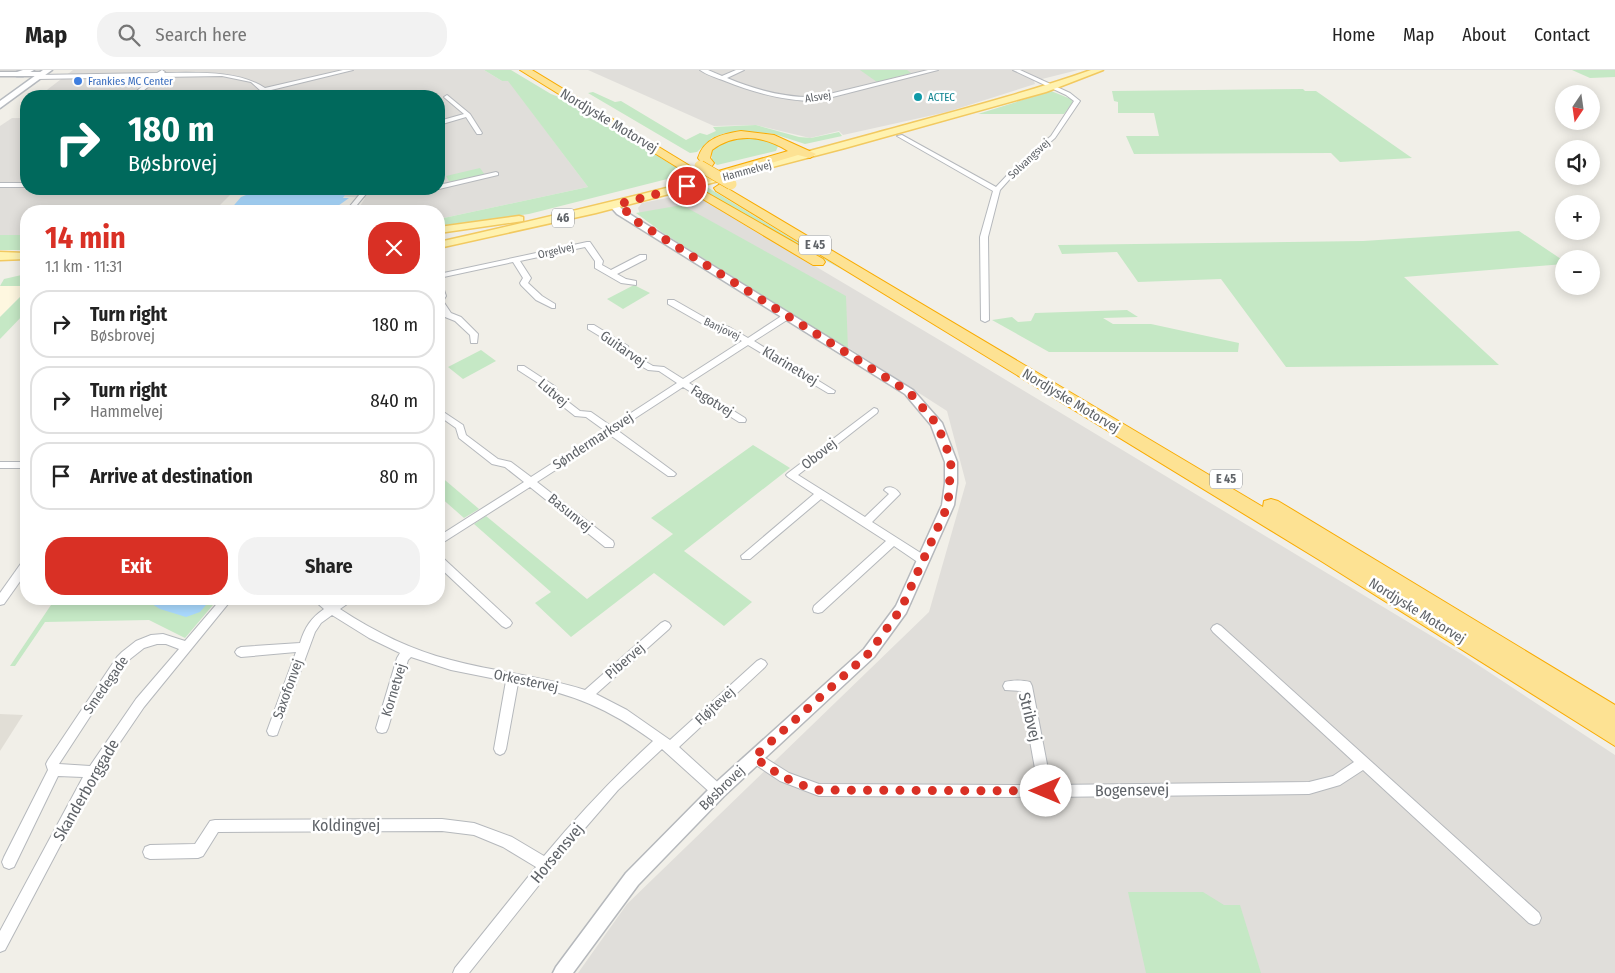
<!DOCTYPE html>
<html lang="en">
<head>
<meta charset="utf-8">
<style>
	body { margin:0; font-family:"Fira Sans Condensed",sans-serif; background:#f2f2f2; color:#222; height:100vh; display:flex; flex-direction:column; font-size:19px; white-space:nowrap }
	* { box-sizing:border-box; margin:0 }
	p { font-size:16px; color:#767676 }
	.icon { flex:none; width:28px; height:28px; fill:none; stroke:currentColor; stroke-width:2; stroke-linecap:round; stroke-linejoin:round }
	.map { position:relative; flex:1; overflow:hidden }
	.panel { position:absolute; left:20px; top:135px; width:425px; height:400px; display:flex; flex-direction:column; background:#fff; border-radius:20px; box-shadow:0 2px 12px #0003 }
	.panel>* { flex:none }
	.banner { position:absolute; left:20px; top:20px; width:425px; height:105px; border-radius:20px; box-shadow:0 2px 12px #0003; background:#00695c; color:#fff; overflow:hidden }
	.needle { width:32px; rotate:193deg }
	.buttons { position:absolute; left:1555px; top:15px; display:grid; gap:10px }
	.buttons a { display:grid; place-items:center; width:45px; height:45px; border-radius:50%; background:#fff; box-shadow:0 2px 12px #0003; font-size:25px }
	.pin { position:absolute; display:grid; place-items:center; width:42px; height:42px; color:#fff; margin:-21px; border:2px solid #fff; border-radius:50%; box-shadow:0 1px 5px #0007 }
	.me { position:absolute; width:55px; margin:-28px; rotate:270deg; stroke-linejoin:round; filter:drop-shadow(0 0 4px #0008) }
	.turn { display:flex; align-items:center; gap:18px; height:105px; padding:0 25px; font-size:22px }
	.turn .icon { width:65px; height:65px; stroke-width:2.5 }
	.turn b { display:block; font-size:35px; line-height:42px }
	.round { display:grid; place-items:center; flex:none; width:52px; height:52px; border-radius:20px; background:#f2f2f2 }
	.headline { display:flex; align-items:center; justify-content:space-between; height:85px; padding:0 25px }
	h1 { font-size:30px; font-weight:700; line-height:38px; color:#d93025 }
	.button { display:flex; gap:10px; margin-top:auto; padding:10px 25px }
	.button a { flex:1; height:58px; border-radius:20px; background:#d93025; color:#fff; font-size:20px; font-weight:700; line-height:58px; text-align:center }
	.button a+a { background:#f2f2f2; color:#222 }
	ul { padding:0; list-style:none }
	li { display:flex; align-items:center; gap:15px; height:68px; margin:0 10px 8px; padding:0 15px; border:2px solid #e0e0e0; border-radius:20px }
	li div { flex:1 }
	li b { display:block; font-size:19px }
	li em { font-style:normal }
	header { display:flex; align-items:center; gap:30px; box-sizing:border-box; height:70px; padding:0 25px; background:#fff; border-bottom:1px solid #e0e0e0 }
	header strong { font-size:24px }
	nav { display:flex; gap:28px; margin-inline-start:auto; font-size:18px }
	.search { width:350px; height:45px; background:#f2f2f2; display:flex; align-items:center; gap:12px; box-sizing:border-box; padding:0 18px; border-radius:20px; color:#767676; font-size:19px }
	.map>svg:first-child { display:block }
</style>
</head>
<body>
<header>
<strong>Map</strong>
<div class="search"><svg class="icon" aria-label="search" viewBox="0 0 24 24"><circle cx="10" cy="10" r="6"/><path d="M15 15l6 6"/></svg>Search here</div>
<nav><a>Home</a><a>Map</a><a>About</a><a>Contact</a></nav>
</header>
<div class="map">
<svg width="1615" height="903" viewBox="0 0 1615 903">
	<rect width="100%" height="100%" fill="#f1efe8"/>
	<path fill="#fef7e0" d="M0,216h26v5l-26,26z"/>
	<g fill="#e0deda">
		<path d="M73,0h411l18,11 6,-1 80,107 -149,32v-8h-82l8,-13 -129,-9 -22,22h-188v24h-26v-109l12,-8h14v71h413v-93h-400z"/>
		<path d="M588,0h490l-44,11 1,3 -88,28 -104,23 -4,-4 -29,7 -54,-13 -42,1z"/>
		<path d="M687,124l10,2 256,152 510,307 152,100v218h-1037l49,-69 302,-292 37,-129 -19,-72 -307,-197 -2,-6 4,-5z"/>
	</g>
	<path fill="#e1ded6" d="M0,644l23,1 -23,36z"/>
	<g fill="#c5e8c5">
		<path d="M484,0h27l40,24 13,5 123,75 -158,40 -90,12v-7l149,-32 -80,-106h-6z"/>
		<path d="M860,0h47l4,3 -34,9z"/>
		<path d="M1572,0h43v7l-25,1z"/>
		<path d="M1303,19l2,2h11l96,67 -72,4 -9,-9 -197,1 -8,-18h33l-5,-23h-36v-11l-4,-1 -2,-10z"/>
		<path d="M1051,21l20,8 2,3 -9,12h-86z"/>
		<path d="M593,22l22,10 6,-1 65,39 14,-7 7,2 9,-4 -3,-4 43,-2 43,12 12,1 28,-6 3,4 -37,8 -31,-10 -19,-2 -30,1 -13,5 -15,14 -7,1 -102,-60z"/>
		<path d="M752,67l19,5 7,4 -2,5 -59,14 -5,-4v-10c11,-11 25,-13 40,-14z"/>
		<path d="M480,98l5,7 -33,7 -3,-1 -3,-5z"/>
		<path d="M704,117h3l138,84 -143,-78z"/>
		<path d="M682,135l164,91 2,53 -185,-116 -27,-20z"/>
		<path d="M1519,161l45,30v3l-160,13 95,88 -213,2 -65,-88 -83,3 -21,-30 -55,2 -4,-9 305,-4z"/>
		<rect x="0" y="165" width="26" height="15"/>
		<path d="M26,204v12h-26l4,-7z"/>
		<path d="M634,215l16,8 -27,16 -16,-10z"/>
		<path d="M26,221v21l-26,27v-22z"/>
		<path d="M1127,240l11,7 -35,1 10,6h38l88,19 -1,9h-189l-57,-32 20,-3 6,5 13,-1 4,-8z"/>
		<path d="M481,280l15,11 -33,18 -15,-12z"/>
		<path d="M753,375l37,23 -106,83 68,51 -28,24 -70,-53 -83,64 -36,-34 16,-11 -77,-68 12,-8 101,83 86,-65 -22,-16z"/>
		<path d="M439,405l40,34 -15,9 -25,-22z"/>
		<path d="M55,529h163l-33,39 -36,-18 -104,2 -30,44h-5z"/>
		<path d="M1128,822h75l21,13h16l21,68h-115z"/>
	</g>
	<g fill="#aadaff">
		<path d="M246,125h99l-2,3h6l-18,13h-102l12,-14z"/>
		<path d="M144,529h67l-11,13 -14,5 -26,-8z"/>
	</g>
	<g fill="none" stroke-linecap="round" stroke-linejoin="round">
		<g stroke="#b5b8bc" stroke-width="2">
			<g id="minor">
				<path d="M162,0l3,2 -1,1c33,0 74,-3 101,15l78,-18h10l-86,21 2,5h-6l-2,-5 -10,-9 -29,-6 -62,1 -23,19h-6l22,-19 -115,2 -3,-2 3,-2 119,-2z"/>
				<path d="M700,0h8l14,6 14,-6h8l-17,8c29,12 58,20 90,19l111,-27h10l-121,31c-32,0 -62,-8 -92,-20 -8,-3 -18,-6 -25,-11z"/>
				<path d="M1013,0h7l50,23 10,8 -25,37 -38,33 -17,19 -12,47 1,83 -4,2 -4,-2 -1,-83 13,-46 -96,-55 5,-1 94,52 17,-18 38,-33 23,-35 -8,-6z"/>
				<path d="M447,25l23,19 12,19 -1,1h-4l-11,-17 -27,8v-4l25,-7 -19,-16 -1,-1z"/>
				<path d="M496,102l2,1v2l-59,14h-1l1,-4z"/>
				<rect x="0" y="113" width="26" height="4"/>
				<path d="M364,119h6v1l61,-1 -3,2 -27,3h-35l-14,17h-6z"/>
				<path d="M587,172h3l13,19 -1,4 9,5 29,-15h6v4l-29,15 9,5 10,2v4l-15,-2 -26,-15v-7l-10,-14 -65,14 11,17 -3,5 14,13 13,8v4h-3l-16,-8 -15,-15 -1,-2 3,-5 -10,-16 -74,16v-4z"/>
				<path d="M439,215l4,2 3,9 -3,5 8,12 10,4 17,17 -1,9h-6l-1,-8 -15,-14 -10,-4 -6,-10z"/>
				<path d="M668,230h6l42,24 13,3 19,11 32,-21 2,-5h6l1,2 -2,6 -33,21 81,50 -1,2h-6l-80,-48 -59,38 56,35 1,2 -1,2h-6l-56,-35 -66,43 57,42 2,2 -2,2h-6l-58,-41 -73,47 76,59 1,3 -1,3h-8l-75,-60 -91,58v-9l85,-54 -19,-15 -13,-3 -33,-26 -3,-10 -17,-12v-7l24,16 3,10 32,24 13,3 20,15 73,-47 -18,-13 -11,-1 -24,-19 -2,-7 -31,-20v-4h6l32,21 2,7 22,17 11,1 20,14 66,-43 -18,-12 -11,-1 -26,-15 -1,-6 -33,-20v-4h6l34,21 1,6 24,14 11,1 19,12 59,-38 -19,-10 -13,-3 -42,-24z"/>
				<path d="M874,338l3,1 1,2 -1,2 -79,62 67,42 24,-23 -5,-4 2,-2c5,-2 11,1 14,6l-28,28 55,35 1,3 -1,3h-8l-25,-17 -72,66 -4,1 -4,-1 -1,-3 1,-3 72,-65 -65,-42 -71,60h-8l-1,-3 73,-62 -26,-17 -2,-2 2,-2z"/>
				<rect x="0" y="392" width="26" height="6"/>
				<path d="M439,487l4,1 67,62 2,3 -2,3 -4,2 -4,-2 -63,-59z"/>
				<path d="M26,491v12l-22,31 -4,1v-12l22,-31z"/>
				<path d="M221,529h11l-88,108 -47,69 -92,174 -5,2v-21l83,-154 -25,-1 -44,91 -5,2 -5,-2 -2,-5 2,-5 44,-87 -2,-6 2,-4 69,-103 5,-5 14,-11 15,-6 12,-1 22,7zM157,574h9l13,5 -43,50 -46,67 -31,-2 66,-101 19,-15z"/>
				<path d="M315,529h12l6,4 5,-4h13l-1,3 -10,7c35,23 71,41 111,51 45,12 90,16 134,30l76,-67 4,-2 4,2 2,3 -2,3 -73,65 31,16 43,30 87,-79 4,-2 4,2 2,3 -2,3 -86,80 44,40 1,4 -1,4 -5,2 -5,-2 -51,-46 -44,41 -44,51 -105,132h-16l2,-5 81,-101 -33,-20 -29,-12 -32,-4 -224,1 -15,24 -5,2 -48,1 -5,-2 -2,-5 2,-5 5,-2 45,-1 15,-23 5,-1 227,-1 32,4 38,14 32,19c34,-41 70,-79 109,-115 -45,-33 -80,-47 -135,-58l-12,66 -2,4 -4,2 -4,-2 -2,-4 12,-68 -55,-11 -40,-13 -3,3 -20,68 -2,4 -4,1 -4,-1 -2,-4 21,-70 3,-5 -31,-15 -37,-23 -11,8 -6,9 -38,103 -4,1 -4,-1 -2,-4 29,-79 -55,5 -4,-2 -2,-3 2,-3 4,-2 59,-4c5,-16 11,-25 24,-34l-8,-7z"/>
				<path d="M1217,554l4,2 318,287 2,5 -2,5 -5,2 -5,-2 -166,-153 -23,15 -31,9 -263,3 -227,-1 -39,-15 -30,-20 -2,-4 2,-4 4,-2 35,22 30,11 219,1 -17,-94 -16,-1 -2,-4 2,-4c7,-2 18,-2 25,0l2,4 19,99 258,-3 24,-6 21,-14 -141,-130 -2,-3 2,-3z"/>
			</g>
		</g>
		<g stroke="#b5b8bc" stroke-width="3">
			<g id="tertiary">
				<path d="M0,2h42l3,2 -3,2h-42z"/>
				<path d="M610,133h6l7,7 290,180 29,33 15,39v21l-3,22 -48,108 -32,44 -150,139 -86,89 -65,88h-20l3,-6 70,-94 86,-87 152,-137 32,-43 46,-101 3,-22v-21l-14,-37 -26,-31 -288,-180 -8,-9z"/>
			</g>
		</g>
		<g stroke="#b6babf" stroke-width="3">
			<g id="secondary">
				<path d="M23,0h11l-11,6h-6v-4z"/>
				<path d="M43,0h9l-52,38v-7z"/>
			</g>
		</g>
		<g stroke="#f2c960" stroke-width="3">
			<g id="primary">
				<path d="M1091,0h12l-57,22 -201,56 -249,65 -157,35v-6c147,-33 292,-69 437,-109 72,-20 144,-38 215,-63z"/>
				<path d="M519,146l4,1v4l-84,12v-6z"/>
				<path d="M0,182l26,1v6l-26,1z"/>
			</g>
		</g>
		<g stroke="#f9ab00" stroke-width="2">
			<g id="motorway">
				<path d="M520,0h12l163,99 -6,4 -4,-1z"/>
				<path d="M741,61l33,4 42,19 -6,4 -12,-3 -103,31 128,73 2,3 -2,3h-10l-132,-79 6,-6 101,-29c-24,-15 -52,-19 -76,-1l-2,8 4,5 -2,3h-8l-6,-8c6,-20 24,-24 43,-27z"/>
				<path d="M720,114l543,323 1,-6 7,-2 7,2 337,204v41l-294,-185 -605,-370 -2,-3z"/>
			</g>
		</g>
		<use href="#minor" fill="#fff" fill-rule="evenodd"/>
		<use href="#tertiary" fill="#fff" fill-rule="evenodd"/>
		<use href="#secondary" fill="#fff" fill-rule="evenodd"/>
		<use href="#primary" fill="#fff2af" fill-rule="evenodd"/>
		<use href="#motorway" fill="#fde293" fill-rule="evenodd"/>
		<g stroke="#f9ab00" stroke-width="12" stroke-linecap="butt">
			<path id="motorway-bridge" d="M700,96l31,18"/>
		</g>
		<use href="#motorway-bridge" stroke="#fde293" stroke-width="11"/>
	</g>
	<g fill="none" stroke-linecap="round" stroke-linejoin="round">
		<path stroke="#d93025" stroke-width="9" stroke-dasharray="0 16.2" d="M687,116l-68,18 17,17 273,171 27,31 9,20 6,19 -3,43 -47,104 -32,44 -115,104c23,17 37,26 65,33l227,1"/>
	</g>
	<circle fill="#3f7fe0" stroke="#fff" stroke-width="2" cx="78" cy="11" r="5"/>
	<circle fill="#0f9aa8" stroke="#fff" stroke-width="2" cx="918" cy="27" r="5"/>
	<g text-anchor="middle" dominant-baseline="central" stroke-width="5" stroke-linejoin="round" paint-order="stroke">
		<g font-size="11" fill="#366cbe" stroke="#fff" text-anchor="start">
			<text x="88" y="11">Frankies MC Center</text>
		</g>
		<g font-size="11" fill="#5f6368" stroke="#fff">
			<text transform="translate(818 27) rotate(-9)">Alsvej</text>
			<text transform="translate(1029 89) rotate(-43)">Solvangsvej</text>
			<text transform="translate(747 101) rotate(-15)">Hammelvej</text>
			<text transform="translate(556 181) rotate(-13)">Orgelvej</text>
			<text transform="translate(722 259) rotate(25)">Banjovej</text>
		</g>
		<g font-size="11" fill="#0d838f" stroke="#fff" text-anchor="start">
			<text x="928" y="27">ACTEC</text>
		</g>
		<g fill="#fff" stroke="#8f9295" stroke-width="1">
			<rect x="552" y="138.5" width="22" height="19" rx="4"/>
			<rect x="799" y="165.5" width="32" height="19" rx="4"/>
			<rect x="1210" y="399.5" width="32" height="19" rx="4"/>
		</g>
		<g font-size="12" font-weight="bold" fill="#5f6368">
			<text x="563" y="148">46</text>
			<text x="815" y="175">E 45</text>
			<text x="1226" y="409">E 45</text>
		</g>
		<g font-size="14" fill="#5f6368" stroke="#fff">
			<text transform="translate(609 51) rotate(31)">Nordjyske Motorvej</text>
			<text transform="translate(623 279) rotate(35)">Guitarvej</text>
			<text transform="translate(790 296) rotate(31)">Klarinetvej</text>
			<text transform="translate(553 323) rotate(41)">Lutvej</text>
			<text transform="translate(712 331) rotate(32)">Fagotvej</text>
			<text transform="translate(1071 331) rotate(31)">Nordjyske Motorvej</text>
			<text transform="translate(593 371) rotate(-33)">Søndermarksvej</text>
			<text transform="translate(819 384) rotate(-38)">Obovej</text>
			<text transform="translate(570 443) rotate(39)">Basunvej</text>
			<text transform="translate(1417 541) rotate(32)">Nordjyske Motorvej</text>
			<text transform="translate(625 591) rotate(-41)">Pibervej</text>
			<text transform="translate(526 611) rotate(12)">Orkestervej</text>
			<text transform="translate(106 615) rotate(-55)">Smedegade</text>
			<text transform="translate(288 619) rotate(-70)">Saxofonvej</text>
			<text transform="translate(394 620) rotate(-73)">Kornetvej</text>
			<text transform="translate(715 636) rotate(-43)">Fløjtevej</text>
			<text transform="translate(722 718) rotate(-44)">Bøsbrovej</text>
		</g>
		<g font-size="16" fill="#5f6368" stroke="#fff">
			<text transform="translate(1030 647) rotate(76)">Stribvej</text>
			<text transform="translate(86 720) rotate(-60)">Skanderborggade</text>
			<text transform="translate(1132 720) rotate(-1)">Bogensevej</text>
			<text x="346" y="755">Koldingvej</text>
			<text transform="translate(557 783) rotate(-50)">Horsensvej</text>
		</g>
	</g>
</svg>
<div class="buttons">
<a><svg class="needle" viewBox="-14 -14 28 28"><path d="M0-13l5 13h-10z" fill="#e53935"/><path d="M0 13l5-13h-10z" fill="#767676"/></svg></a>
<a><svg class="icon" aria-label="sound" viewBox="0 0 24 24"><path d="M4 9h4l5-4v14l-5-4H4zM17 9q2 3 0 6"/></svg></a>
<a>+</a>
<a>−</a>
</div>
<div class="pin" style="left:687px;top:116px;background:#d93025"><svg class="icon" aria-label="arrive" viewBox="0 0 24 24"><path d="M6 21V4h12l-3 4 3 4H6"/></svg></div>
<svg class="me" style="left:1046px;top:721px" viewBox="-20 -20 40 40"><circle r="19" fill="#fff"/><path d="M0-13L10 11 0 6-10 11z" fill="#d93025"/></svg>
<div class="banner">
<div class="turn"><svg class="icon" aria-label="right" viewBox="0 0 24 24"><path d="M7 20v-9h11M14 6l5 5-5 5"/></svg><div><b>180 m</b>Bøsbrovej</div></div>
</div>
<section class="panel">
<div class="headline"><div><h1>14 min</h1><p>1.1 km · 11:31</p></div><a class="round" style="background:#d93025;color:#fff"><svg class="icon" aria-label="close" viewBox="0 0 24 24"><path d="M6 6l12 12M18 6L6 18"/></svg></a></div>
<ul>
<li><svg class="icon" aria-label="right" viewBox="0 0 24 24"><path d="M7 20v-9h11M14 6l5 5-5 5"/></svg><div><b>Turn right</b><p>Bøsbrovej</p></div><em>180 m</em></li>
<li><svg class="icon" aria-label="right" viewBox="0 0 24 24"><path d="M7 20v-9h11M14 6l5 5-5 5"/></svg><div><b>Turn right</b><p>Hammelvej</p></div><em>840 m</em></li>
<li><svg class="icon" aria-label="arrive" viewBox="0 0 24 24"><path d="M6 21V4h12l-3 4 3 4H6"/></svg><div><b>Arrive at destination</b></div><em>80 m</em></li>
</ul>
<div class="button"><a>Exit</a><a>Share</a></div>
</section>
</div>
</body>
</html>
